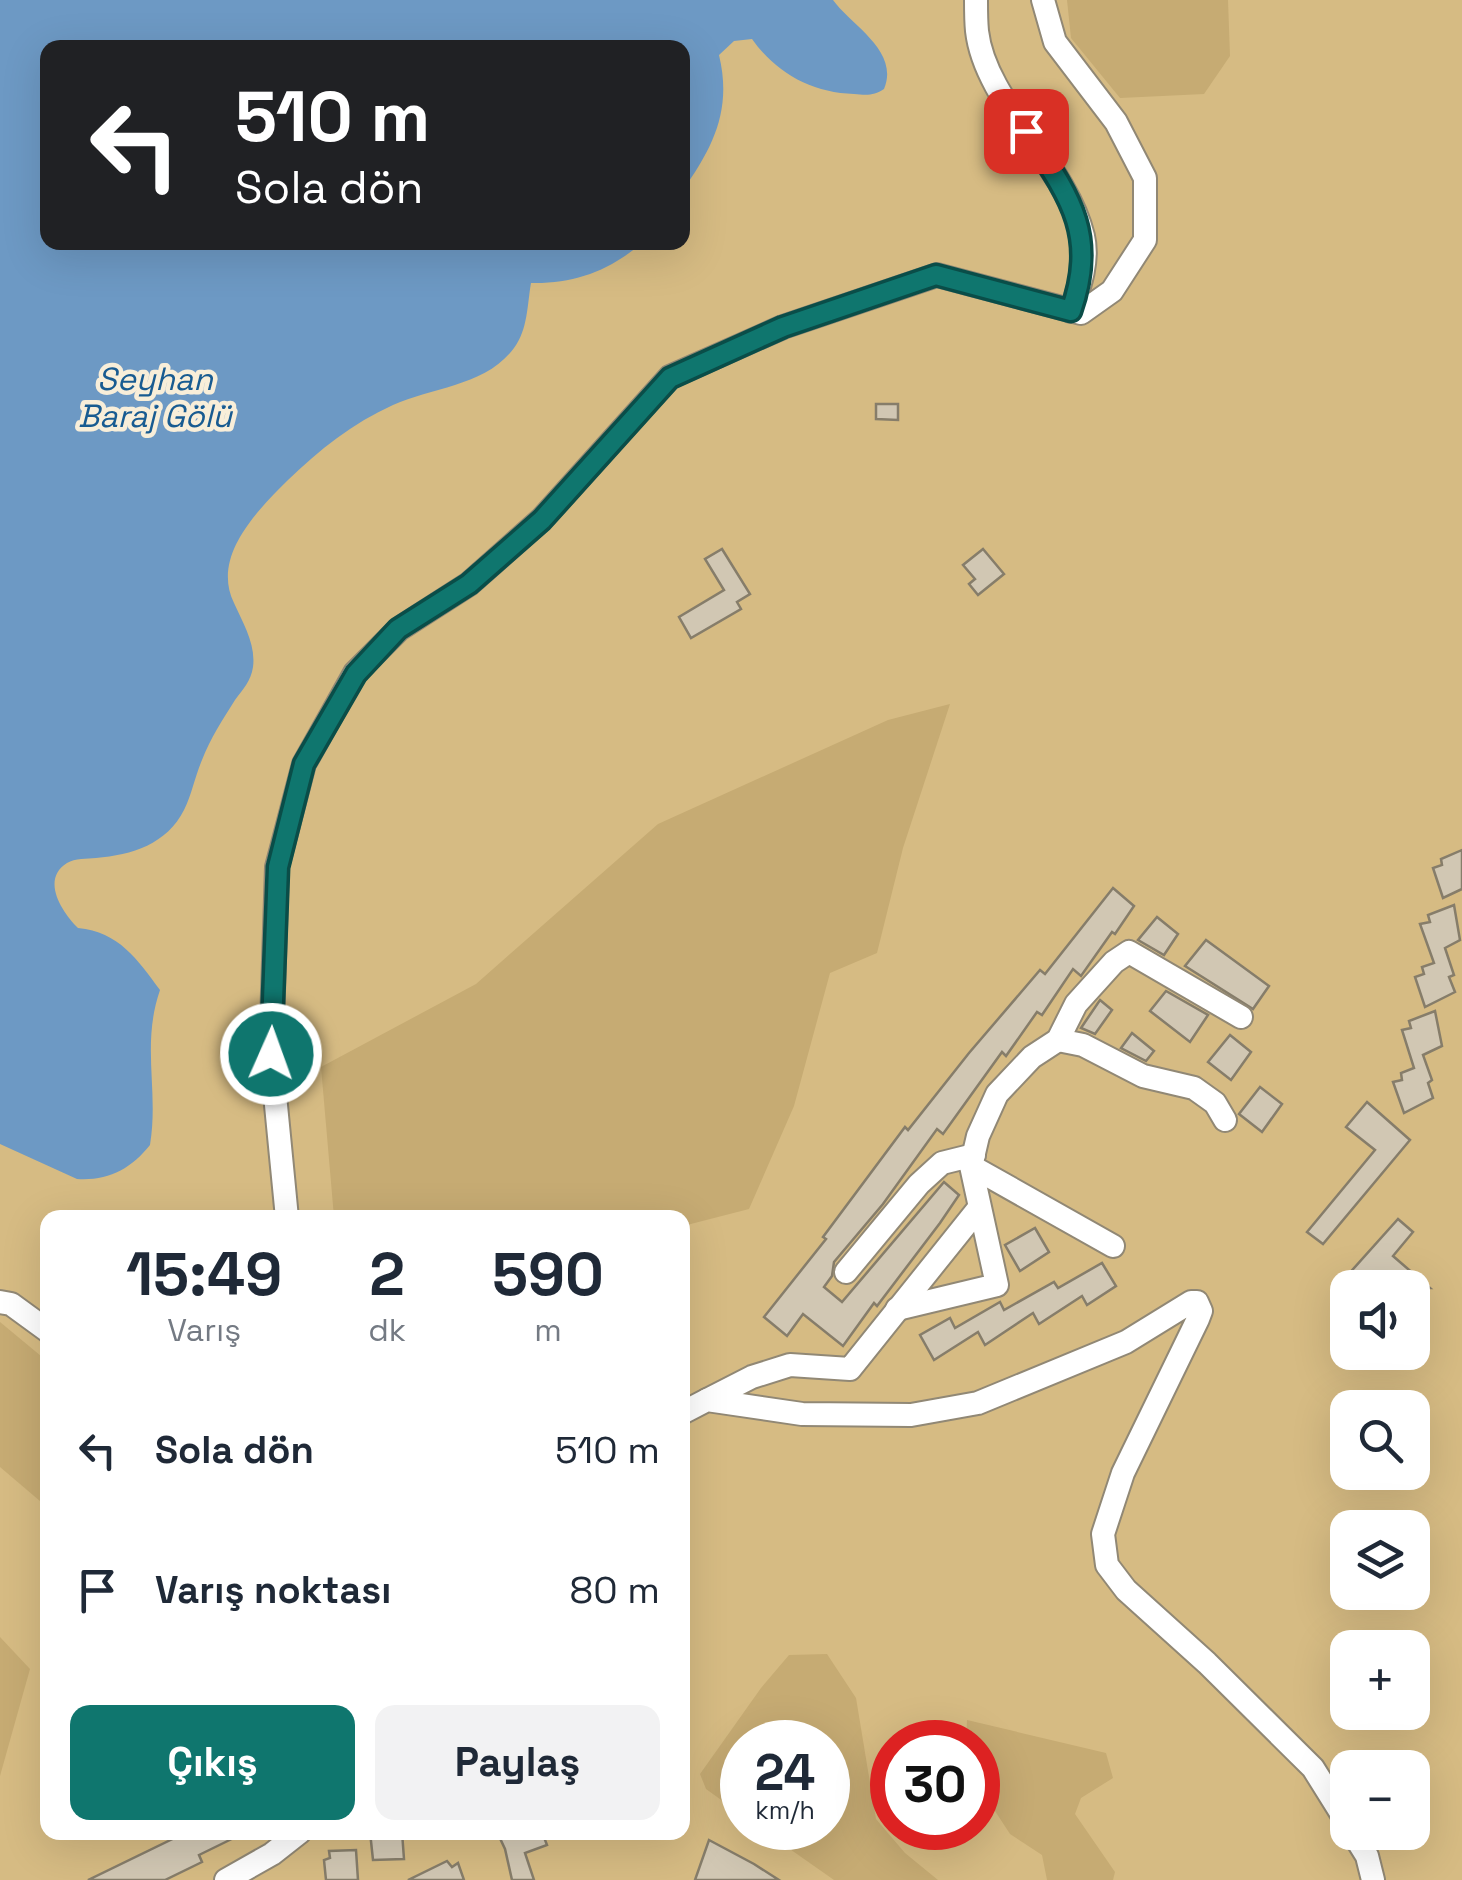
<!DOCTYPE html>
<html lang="tr">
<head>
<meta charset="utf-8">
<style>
	body { margin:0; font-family:"Space Grotesk",sans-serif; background:#f2f2f3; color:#1f2937; height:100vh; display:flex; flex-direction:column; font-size:38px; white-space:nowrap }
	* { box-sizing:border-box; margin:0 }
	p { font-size:32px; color:#747a83 }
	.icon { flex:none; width:55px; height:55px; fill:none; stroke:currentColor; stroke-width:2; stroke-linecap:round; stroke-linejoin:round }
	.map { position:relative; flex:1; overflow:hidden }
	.side { position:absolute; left:40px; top:1210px; width:650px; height:630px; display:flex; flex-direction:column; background:#fff; border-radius:20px; box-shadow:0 10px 40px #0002 }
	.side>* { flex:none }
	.hud { position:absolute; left:40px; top:40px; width:650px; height:210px; border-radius:20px; box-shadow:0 10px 40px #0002; background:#202124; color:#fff; overflow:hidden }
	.controls { position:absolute; left:1330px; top:1270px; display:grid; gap:20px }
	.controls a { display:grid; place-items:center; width:100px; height:100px; border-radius:20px; background:#fff; box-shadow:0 10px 40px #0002; font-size:50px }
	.speed { position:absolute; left:720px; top:1720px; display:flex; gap:20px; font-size:50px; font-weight:700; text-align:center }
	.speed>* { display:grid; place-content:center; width:130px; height:130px; border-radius:50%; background:#fff; box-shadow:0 10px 40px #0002; line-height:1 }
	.speed small { font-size:25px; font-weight:400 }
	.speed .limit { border:15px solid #d22; background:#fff; color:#111 }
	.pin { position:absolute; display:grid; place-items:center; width:85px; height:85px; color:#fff; margin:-42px; border-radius:20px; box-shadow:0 5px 15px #0006 }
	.me { position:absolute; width:110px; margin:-55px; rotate:2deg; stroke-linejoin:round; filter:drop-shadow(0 0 8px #0008) }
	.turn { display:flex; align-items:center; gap:35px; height:210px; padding:0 30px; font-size:45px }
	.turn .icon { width:130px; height:130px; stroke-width:2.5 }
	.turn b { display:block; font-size:70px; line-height:85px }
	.eta { display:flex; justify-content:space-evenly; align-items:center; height:170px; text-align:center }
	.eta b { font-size:60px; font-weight:700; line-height:70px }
	.button { display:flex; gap:20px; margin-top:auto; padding:20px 30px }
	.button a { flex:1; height:115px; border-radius:20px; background:#0f766e; color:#fff; font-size:40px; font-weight:700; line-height:115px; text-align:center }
	.button a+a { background:#f2f2f3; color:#1f2937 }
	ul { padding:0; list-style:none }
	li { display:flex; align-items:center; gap:30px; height:140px; padding:0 30px }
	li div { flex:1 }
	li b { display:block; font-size:38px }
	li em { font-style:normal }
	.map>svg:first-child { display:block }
</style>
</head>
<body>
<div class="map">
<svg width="1462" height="1880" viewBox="0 0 1462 1880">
	<rect width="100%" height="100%" fill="#ebe1cc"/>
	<path fill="#d6bb83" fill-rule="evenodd" d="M0,0h1462v1880h-1462zM48,48h634v194h-634zM48,1218h634v614h-634zM1348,1288h64v64h-64zM1348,1408h64v64h-64zM1348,1528h64v64h-64zM1348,1648h64v64h-64zM742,1742h86v86h-86zM892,1742h86v86h-86zM1348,1768h64v64h-64z"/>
	<g fill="#c6ab73">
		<path d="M1067,0h161l2,56 -26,38 -84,4 -49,-60z"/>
		<path d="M950,704l-47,144 -26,105 -47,20 -36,133 -45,103 -66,17 -1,-8 -348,-1 -13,-150 155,-83 182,-160 230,-104z"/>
		<path d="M0,1322l47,39v146l-47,-40z"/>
		<path d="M0,1637l30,32 -30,107z"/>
		<path d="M827,1654l29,44 20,121 29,34 33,27h-104l-74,-52h68v-86h-86v73l-36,-26 -6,-15 61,-86 28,-33z"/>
		<path d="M967,1720l139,33 7,25 -32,20 -6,16 40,58 -2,8h-66l-5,-25 -32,-21 -32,-49v-43h-12z"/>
	</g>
	<path fill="#6d99c4" d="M0,0h833c18,25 67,51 51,89 -10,7 -18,6 -30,5 -42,-1 -78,-21 -102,-55l-18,2 -15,14c13,54 -5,91 -36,135l-1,-142h-634v194l594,1c-33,28 -68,41 -111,40 -4,23 -3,46 -17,65 -28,38 -81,39 -121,57 -40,18 -74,45 -105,75 -30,30 -77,76 -54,123 9,20 22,41 19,64 -2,14 -10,22 -18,33 -12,19 -25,39 -33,60 -7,16 -10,34 -18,50 -17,34 -52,45 -88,48 -9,1 -21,0 -29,5 -27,17 -4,50 11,65 41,4 59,31 82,62 -19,55 -1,100 -10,155 -19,24 -42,36 -73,34l-77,-35z"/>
	<g fill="#d1c7b3" stroke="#867d6a" stroke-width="2.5">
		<path d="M876,404h22v16l-22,-1z"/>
		<path d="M722,549l28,45 -13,8 4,7 -50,29 -12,-21 45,-27 -19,-31z"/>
		<path d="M983,549l21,25 -26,21 -9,-11 6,-5 -12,-14z"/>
		<path d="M1462,850v39l-19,9 -10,-30 9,-3 -1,-6z"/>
		<path d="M1113,888l21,18 -19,28 -3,-2 -31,44 -8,-7 -31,46 -5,-3 -31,44 -4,-4 -59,82 -6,-5 -54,75 -49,58 -2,14 -8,11 18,15 102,-120 15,13 -19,28 -63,83 -3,-3 -31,43 -40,-32 -16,22 -23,-19 62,-78 -3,-2 82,-110 3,3 61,-77 71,-83 5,4z"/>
		<path d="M1454,905l6,35 -15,8 9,27 -5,2 6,15 -30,15 -10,-30 9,-3 -2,-7 12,-4 -14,-39 10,-2 -2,-7z"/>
		<path d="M1157,917l21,17 -14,21 -26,-15z"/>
		<path d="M1206,940l63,46 -16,23 -68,-43z"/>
		<path d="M1166,991l42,24 -18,27 -40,-31z"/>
		<path d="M1100,1000l12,10 -17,24 -14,-6z"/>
		<path d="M1435,1011l7,35 -19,9 9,25 -4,3 5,15 -29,15 -11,-31 9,-2 -1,-7 13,-5 -12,-38 9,-2 -2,-7z"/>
		<path d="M1132,1033l22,18 -8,10 -25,-13z"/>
		<path d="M1230,1035l21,17 -20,28 -23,-18z"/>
		<path d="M1260,1087l22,17 -20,28 -23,-18z"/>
		<path d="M1367,1102l43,38 -87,104 -16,-12 68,-82 -29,-23z"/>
		<path d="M1398,1219l15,13 -20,24 37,32h-70l-14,-11z"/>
		<path d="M1035,1228l14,24 -29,19 -15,-26z"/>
		<path d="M1102,1263l14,23 -29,19 -5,-9 -43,28 -6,-11 -48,32 -7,-13 -44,28 -14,-25 30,-17 5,10 45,-26 4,8 50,-28 4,6z"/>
		<path d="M187,1832h59l-47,23 3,7 -37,18h-77z"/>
		<path d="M370,1832h32l2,27 -31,1z"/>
		<path d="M497,1832h45l5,13 -22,8 9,27h-22l-7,-31z"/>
		<path d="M709,1840l45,24 25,16h-84z"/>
		<path d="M356,1850l2,30h-32l-2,-20 6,-2 -1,-7z"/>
		<path d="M447,1861l5,6 6,-4 6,17h-56z"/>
	</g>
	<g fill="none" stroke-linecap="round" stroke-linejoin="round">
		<g stroke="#918875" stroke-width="26">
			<g id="minor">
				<path d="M976,0c0,10 0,21 1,31 8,71 88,132 106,205 6,25 -4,52 -12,75"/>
				<path d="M1058,1040l25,5 60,31 51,12 21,15 10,17"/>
				<path d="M971,1166l142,80"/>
				<path d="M287,1218l-16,-164 6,-187 27,-103 51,-91 44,-44 70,-45 73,-65 128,-142 113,-50 154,-52 144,38 31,-22 33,-51v-62l-29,-56 -61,-80 -12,-42"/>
				<path d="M846,1272l73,-88 23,-21 32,-8"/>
				<path d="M0,1302l11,2 37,27"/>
				<path d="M897,1309l100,-24 -26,-119 7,-30 19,-42 35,-37 26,-17 18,-36 38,-42 15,-10 112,65"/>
				<path d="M707,1400l45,-23 38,-12 60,4 129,-161"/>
				<path d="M682,1413l25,-13 95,14 109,1 67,-12 148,-61 65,-40h6l4,9 -3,8 -75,154 -20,61 4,31 19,25 81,73 106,105 35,56"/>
				<path d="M1352,1832l15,24 6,24"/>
				<path d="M226,1880l46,-26 28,-22"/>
			</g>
		</g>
		<use href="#minor" stroke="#fff" stroke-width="22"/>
	</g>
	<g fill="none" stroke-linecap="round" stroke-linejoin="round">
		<g stroke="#0a4d48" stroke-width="25">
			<path id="route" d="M271,1054l7,-187 26,-103 52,-90 42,-45 71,-45 73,-64 128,-142 113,-51 153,-52 135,36c27,-78 -2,-115 -45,-180"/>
		</g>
		<use href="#route" stroke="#0f766e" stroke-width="18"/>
	</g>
	<g text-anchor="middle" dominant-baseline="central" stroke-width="9" stroke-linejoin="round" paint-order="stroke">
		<g font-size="32" font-style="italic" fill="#185b91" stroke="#f8eed9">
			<text x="155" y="379">Seyhan<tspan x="155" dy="37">Baraj Gölü</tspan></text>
		</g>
	</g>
</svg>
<div class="controls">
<a><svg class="icon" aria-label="sound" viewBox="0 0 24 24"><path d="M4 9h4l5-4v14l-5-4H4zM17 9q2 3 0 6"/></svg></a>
<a><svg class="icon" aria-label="search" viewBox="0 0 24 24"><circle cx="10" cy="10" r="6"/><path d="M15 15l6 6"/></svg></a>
<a><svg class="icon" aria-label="layers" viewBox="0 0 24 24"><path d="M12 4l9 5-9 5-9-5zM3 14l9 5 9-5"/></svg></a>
<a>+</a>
<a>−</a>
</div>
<div class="speed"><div>24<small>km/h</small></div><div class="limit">30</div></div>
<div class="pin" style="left:1026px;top:131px;background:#d93025"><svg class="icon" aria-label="arrive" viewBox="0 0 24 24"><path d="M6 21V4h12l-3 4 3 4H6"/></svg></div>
<svg class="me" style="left:271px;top:1054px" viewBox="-20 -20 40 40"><circle r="17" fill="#0f766e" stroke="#fff" stroke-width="3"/><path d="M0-11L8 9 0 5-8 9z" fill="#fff"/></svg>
<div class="hud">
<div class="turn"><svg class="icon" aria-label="left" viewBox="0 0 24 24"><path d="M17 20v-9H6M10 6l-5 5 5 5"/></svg><div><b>510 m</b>Sola dön</div></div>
</div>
<section class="side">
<div class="eta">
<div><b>15:49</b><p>Varış</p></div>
<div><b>2</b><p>dk</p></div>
<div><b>590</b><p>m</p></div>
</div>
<ul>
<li><svg class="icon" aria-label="left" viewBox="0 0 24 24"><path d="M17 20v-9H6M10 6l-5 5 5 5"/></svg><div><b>Sola dön</b></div><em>510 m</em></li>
<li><svg class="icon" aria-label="arrive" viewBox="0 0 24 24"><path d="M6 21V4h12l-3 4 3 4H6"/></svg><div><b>Varış noktası</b></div><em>80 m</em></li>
</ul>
<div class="button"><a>Çıkış</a><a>Paylaş</a></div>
</section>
</div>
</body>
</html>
